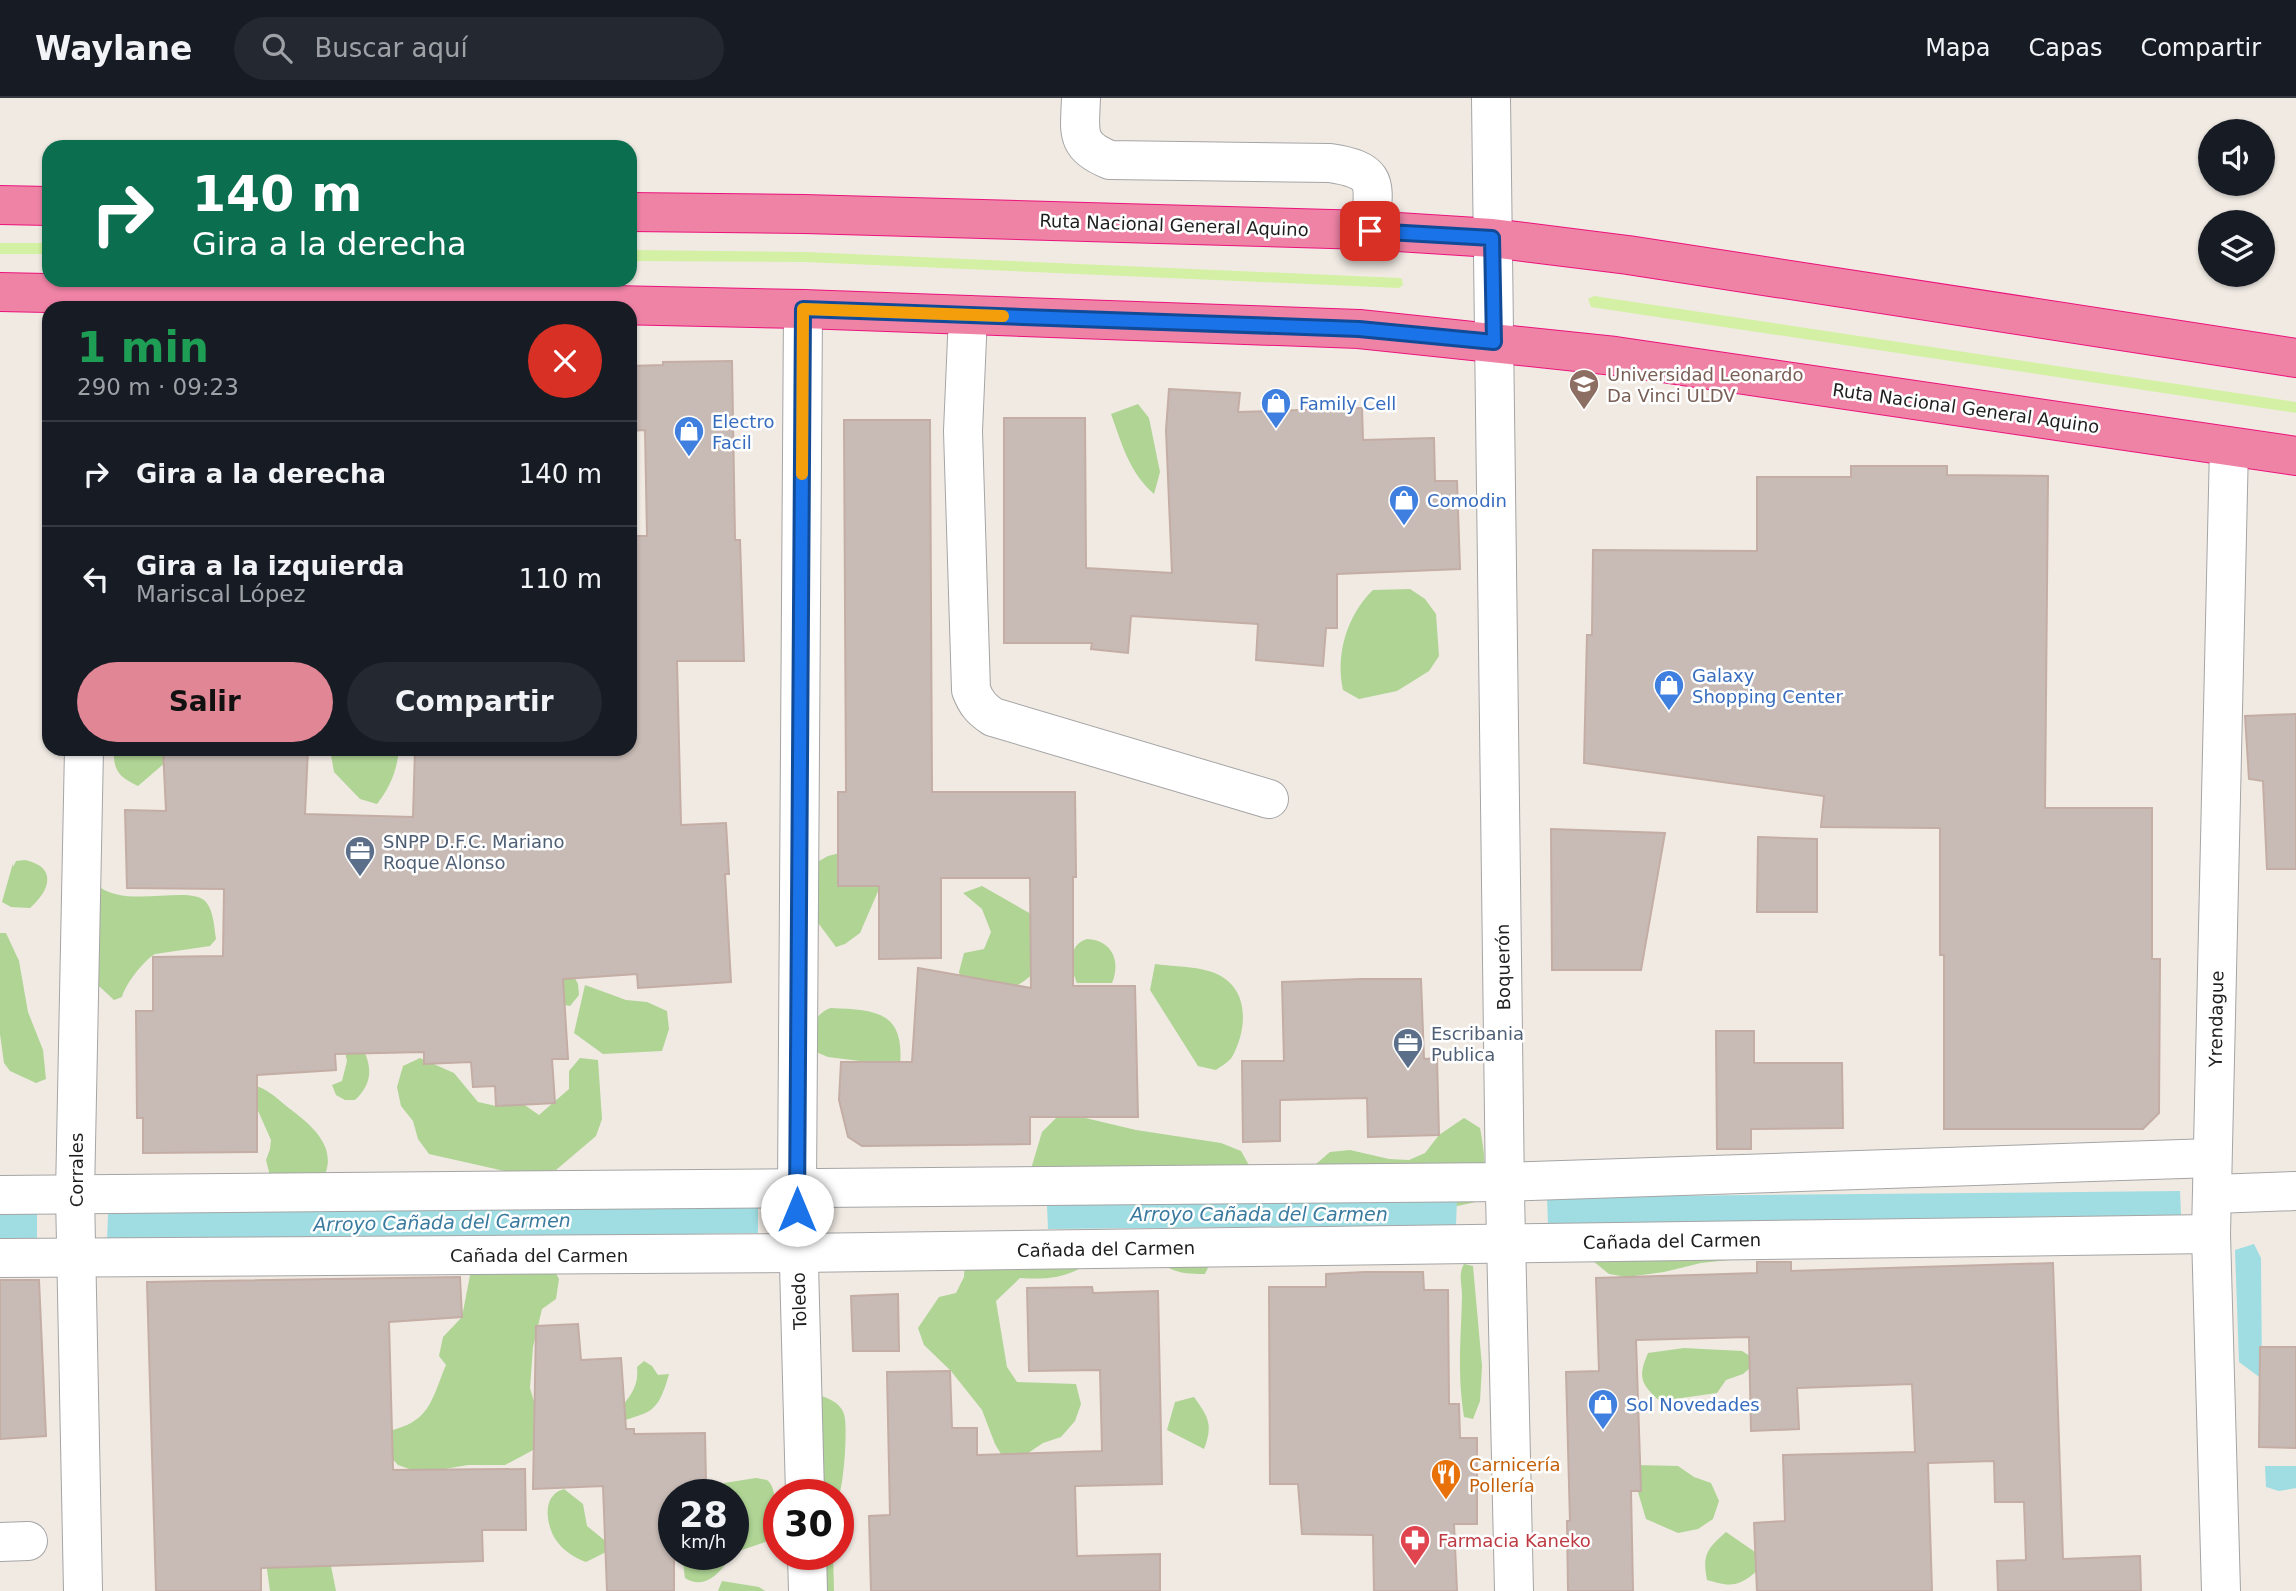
<!DOCTYPE html>
<html lang="es">
<head>
<meta charset="utf-8">
<style>
	body { margin:0; font-family:"DejaVu Sans",sans-serif; background:#242831; color:#f1f3f6; height:100vh; display:flex; flex-direction:column; font-size:26px; white-space:nowrap }
	* { box-sizing:border-box; margin:0 }
	p { font-size:23px; color:#9ea1a6 }
	.icon { flex:none; width:38px; height:38px; fill:none; stroke:currentColor; stroke-width:2; stroke-linecap:round; stroke-linejoin:round }
	.map { position:relative; flex:1; overflow:hidden }
	.panel { position:absolute; left:42px; top:203px; width:595px; height:455px; display:flex; flex-direction:column; background:#171b24; border-radius:21px; box-shadow:0 2px 5px #0004 }
	.panel>* { flex:none }
	.top-card { position:absolute; left:42px; top:42px; width:595px; height:147px; border-radius:21px; box-shadow:0 2px 5px #0004; background:#0b6e4f; color:#fff; overflow:hidden }
	.controls { position:absolute; left:2198px; top:21px; display:grid; gap:14px }
	.controls a { display:grid; place-items:center; width:77px; height:77px; border-radius:50%; background:#171b24; box-shadow:0 2px 5px #0004; font-size:35px }
	.speed { position:absolute; left:658px; top:1381px; display:flex; gap:14px; font-size:35px; font-weight:700; text-align:center }
	.speed>* { display:grid; place-content:center; width:91px; height:91px; border-radius:50%; background:#171b24; box-shadow:0 2px 5px #0004; line-height:1 }
	.speed small { font-size:18px; font-weight:400 }
	.speed .limit { border:10px solid #d22; background:#fff; color:#111 }
	.pin { position:absolute; display:grid; place-items:center; width:60px; height:60px; color:#fff; margin:-30px; border-radius:14px; box-shadow:0 4px 10px #0006 }
	.me { position:absolute; width:77px; margin:-38px; rotate:0deg; stroke-linejoin:round; filter:drop-shadow(0 0 5px #0008) }
	.turn { display:flex; align-items:center; gap:24px; height:147px; padding:0 35px; font-size:32px }
	.turn .icon { width:91px; height:91px; stroke-width:2.5 }
	.turn b { display:block; font-size:49px; line-height:60px }
	.round { display:grid; place-items:center; flex:none; width:74px; height:74px; border-radius:37px; background:#242831 }
	.summary { display:flex; align-items:center; justify-content:space-between; height:119px; padding:0 35px }
	h1 { font-size:42px; font-weight:800; line-height:52px; color:#1e9e55 }
	.action { display:flex; gap:14px; margin-top:auto; padding:14px 35px }
	.action a { flex:1; height:80px; border-radius:42px; background:#e08694; color:#111; font-size:28px; font-weight:800; line-height:80px; text-align:center }
	.action a+a { background:#242831; color:#f1f3f6 }
	ul { padding:0; list-style:none }
	li { display:flex; align-items:center; gap:21px; height:105px; padding:0 35px; border-top:2px solid #363941 }
	li div { flex:1 }
	li b { display:block; font-size:26px }
	li em { font-style:normal }
	header { display:flex; align-items:center; gap:42px; box-sizing:border-box; height:98px; padding:0 35px; background:#171b24; border-bottom:2px solid #363941 }
	header strong { font-size:33px }
	nav { display:flex; gap:38px; margin-inline-start:auto; font-size:24px }
	.search { width:490px; height:63px; background:#242831; display:flex; align-items:center; gap:18px; box-sizing:border-box; padding:0 24px; border-radius:38px; color:#9ea1a6; font-size:26px }
	.map>svg:first-child { display:block }
</style>
</head>
<body>
<header>
<strong>Waylane</strong>
<div class="search"><svg class="icon" aria-label="search" viewBox="0 0 24 24"><circle cx="10" cy="10" r="6"/><path d="M15 15l6 6"/></svg>Buscar aquí</div>
<nav><a>Mapa</a><a>Capas</a><a>Compartir</a></nav>
</header>
<div class="map">
<svg width="2296" height="1493" viewBox="0 0 2296 1493">
	<rect width="100%" height="100%" fill="#f0eae3"/>
	<g fill="#d4f0a4">
		<rect x="0" y="145" width="49" height="11"/>
		<path d="M630,152l176,2 594,26 2,1 1,6 -4,3 -594,-26 -175,-1z"/>
		<path d="M1594,198l702,106v11l-705,-106 -3,-8z"/>
	</g>
	<g fill="#afd494">
		<path d="M1138,306l11,14 11,54 -6,22c-25,-22 -32,-50 -43,-80z"/>
		<path d="M1410,491l15,10 11,15 3,42 -10,15 -32,20 -38,8 -16,-9c-8,-35 4,-75 30,-100z"/>
		<path d="M114,651h67l-43,37c-19,-9 -25,-15 -24,-37z"/>
		<path d="M330,651h69c-2,22 -9,38 -22,55l-17,-5 -26,-27z"/>
		<path d="M848,753l32,29 -1,9 -19,44 -15,11 -9,3 -23,-31 -3,-50 18,-10z"/>
		<path d="M25,762c33,7 25,31 5,48l-19,-1 -9,-5 11,-39v4l3,-6z"/>
		<path d="M97,787c28,25 93,-1 109,17 8,10 8,25 10,37l-6,7 -55,8c-12,7 -30,31 -33,43l-8,3 -14,-13 -17,-5z"/>
		<path d="M982,788l49,28 7,55c-27,27 -40,22 -76,21l-3,-18 5,-19 20,-4 7,-17 -9,-23 -19,-16z"/>
		<path d="M0,835h6l13,28 9,51 15,38 3,29 -10,4 -26,-12 -6,-8 -4,-29z"/>
		<path d="M1087,841c25,1 34,22 25,44h-35c-7,-16 -10,-38 10,-44z"/>
		<path d="M1155,866c20,3 47,2 64,11 31,16 28,55 13,82 -3,5 -11,9 -16,13l-18,-4 -48,-76z"/>
		<path d="M569,869l9,17 1,11 -9,11 -20,-4z"/>
		<path d="M585,887l41,15 21,2 20,9 2,18 -7,22 -59,3 -29,-21z"/>
		<path d="M831,910c45,2 74,3 69,58l-72,-9 -19,-8c4,-18 3,-35 22,-41z"/>
		<path d="M336,912c20,28 52,59 19,90h-10l-9,-5 -4,-10 10,-4 5,-20z"/>
		<path d="M420,960l34,15 24,29 18,4 9,-3 18,1 16,11 30,-26v-18l11,-13 18,2 4,59 -6,17 -40,34 -17,4 -17,1 -93,-21 -11,-15 -5,-18 -12,-15 -4,-19 6,-21z"/>
		<path d="M251,987c14,2 23,11 34,20 22,17 54,39 39,72l-53,3 -5,-20 4,-11 1,-9 -16,-36z"/>
		<path d="M1077,1018l59,14 85,13 20,8 9,16 -219,2 11,-37 15,-15z"/>
		<path d="M1464,1020l16,10c5,27 8,49 -4,74l-37,8 -122,-27 -1,-19 14,-12 20,-2 39,9 20,1 16,-7 14,-18z"/>
		<path d="M1149,1157l64,2 -8,17c-28,0 -34,-3 -56,-19z"/>
		<path d="M965,1160l127,2c-22,18 -44,20 -72,18l-24,23 11,66 10,15 59,2 5,20 -6,17 -14,16 -18,6 -15,10 -24,6 -9,-15 -13,-34 -31,-39 -27,-26 -6,-17 21,-31 17,-4 8,-16z"/>
		<path d="M1738,1161l-37,4 -37,9 -37,5 -18,-3 -16,-13z"/>
		<path d="M551,1166l8,15 -3,20 -14,10 -9,38 -3,41 5,17 2,43 -32,17h-37l-35,6h-18l-17,-6 -12,-13 2,-21c42,-9 43,-30 58,-66l-7,-9 4,-19 19,-20 9,-47z"/>
		<path d="M1464,1166l9,2 9,100 -2,35 -7,18 -9,-2c-7,-45 -3,-77 -2,-121 0,-12 -4,-22 2,-32z"/>
		<path d="M1684,1250l58,3 16,10 -15,13 -17,6 -9,13 -57,8c-20,-17 -22,-25 -12,-48z"/>
		<path d="M644,1263l8,5 6,9 11,-1c-12,42 -18,37 -56,50 7,-23 27,-29 24,-57z"/>
		<path d="M818,1297c10,3 22,7 26,19 4,13 0,72 -6,84v-4h-18z"/>
		<path d="M1194,1299c15,21 19,28 10,52l-37,-19 8,-28z"/>
		<path d="M1636,1367l42,1 16,11 17,6 8,18 -6,18 -15,10 -20,4 -32,-14 -11,-37z"/>
		<path d="M756,1380c1,0 10,2 11,2 13,9 7,48 4,60l-38,13v-59h-21l3,-7 9,-4z"/>
		<path d="M564,1391l19,15 4,22 27,22 -28,14c-12,-4 -25,-13 -32,-25 -8,-15 -12,-42 10,-48z"/>
		<path d="M1726,1434l29,20 2,19c-19,16 -26,16 -50,9 -5,-26 0,-31 19,-48z"/>
		<path d="M319,1441l12,27 5,25h-66l-6,-43z"/>
		<path d="M685,1456h47c-10,17 -26,37 -47,24l-3,-22z"/>
		<path d="M819,1456h14l1,37h-16z"/>
		<path d="M722,1483l37,6 6,4h-47z"/>
	</g>
	<g fill="#9fdde2">
		<path d="M2180,1093l1,24 -633,9 -1,-27z"/>
		<path d="M1457,1100l-1,27 -408,4 -1,-24z"/>
		<path d="M758,1106v29l-651,9 1,-29z"/>
		<rect x="0" y="1115" width="37" height="27"/>
		<path d="M2254,1146l7,14 1,121 -23,-17 -4,-112z"/>
		<path d="M2265,1368h31v22l-17,3 -13,-4z"/>
	</g>
	<g fill="#c8bbb6" stroke="#c3ada4" stroke-width="2">
		<path d="M732,263l3,179h5l4,121h-67l4,164 45,-2 3,51h-4l6,108 -93,6 -1,-14 -74,5 5,80h-16l3,44 -59,3 -1,-20 -22,1 -2,-25 -47,2v-12l-89,2 1,16 -79,5v77l-114,1v-35h-6l-1,-107h17v-54l70,-1 1,-67 -97,-1 -2,-78 41,1 -3,-62h145l-3,65 108,3 2,-68h215v-213h17l-2,-106 -15,1v-65l33,-1v-3z"/>
		<path d="M1169,291l71,4 -2,19 124,-4 1,32 71,-2 1,43h22l3,88 -123,5v54h-11l-3,38 -67,-6 2,-36 -127,-8 -3,37 -37,-4 1,-6h-88v-225h81l1,150 86,5 -6,-143z"/>
		<path d="M844,322h86l2,372h143l1,85h-3v109h62l3,131h-108v27l-168,2 -14,-9 -9,-37 2,-38h71l6,-94 113,20 -1,-110h-89v80l-62,1v-73h-41v-94h8z"/>
		<path d="M1851,368h96v9l101,1 -3,332h107v151h8l-1,154 -16,16h-199v-174h-4v-127l-119,-1 3,-31 -240,-33 3,-128h5l1,-85 164,1v-74h94z"/>
		<path d="M2296,616v155h-29l-4,-88 -14,-2 -4,-63z"/>
		<path d="M1551,731l114,4 -24,137h-89z"/>
		<path d="M1758,739l59,2v73h-60z"/>
		<path d="M1361,881h60l3,80 13,-1 2,77 -71,2 -1,-39 -87,2v41l-37,1 -1,-81h42l-2,-79z"/>
		<path d="M1716,933h38v32h88l1,65 -92,1v20h-34z"/>
		<path d="M1757,1164h34v9l262,-8 10,296 77,-3 1,35h-143l-1,-30 29,-1 -2,-58h-29l-1,-41 -66,2 4,128h-175l-3,-68 31,-2 -2,-66 132,-3 -3,-68 -115,4 2,41 -48,2 -2,-94 -113,3 5,151h-10l2,100h-65l-1,-70h3l-4,-149 33,-1 -3,-93 161,-5z"/>
		<path d="M1365,1174h58l1,18h24l1,114h10l1,34h17v86h-23l3,67h-83l-1,-56 -71,-1 -4,-50h-28l-1,-197h57v-13z"/>
		<path d="M460,1179l2,40 -73,5 4,148 132,-1 1,61h-44l1,31 -222,7v23h-105l-9,-309z"/>
		<path d="M0,1182h39l7,156 -46,3z"/>
		<path d="M1092,1189l1,6 65,-2 4,193 -87,2 2,70 83,-2v37h-289l-2,-75 21,-1 -3,-143 63,-1 2,57h25v27l125,-4 -2,-81 -71,1 -2,-83z"/>
		<path d="M898,1196l1,57h-46l-2,-55z"/>
		<path d="M578,1226l3,36 40,-2 5,71h8v5l71,-1 1,51 -4,1v9h-28v97h-67l-4,-105 -70,3 3,-163z"/>
		<path d="M2260,1249h36v101l-37,-1z"/>
	</g>
	<g fill="none" stroke-linecap="round" stroke-linejoin="round">
		<g stroke="#a5a5a5" stroke-width="40">
			<g id="minor">
				<path d="M1081,0c-1,33 -7,48 29,62l220,3c53,8 43,23 40,68"/>
				<path d="M1491,0l14,1096 9,397"/>
				<path d="M803,211l-6,879 8,306"/>
				<path d="M968,217l-5,116 8,259c5,13 10,19 22,27l276,82"/>
				<path d="M2214,1096l82,-3"/>
				<path d="M0,1097l1505,-13 707,-24"/>
				<path d="M0,1160l798,-5 1413,-19"/>
				<path d="M0,1444l28,-1"/>
				<path d="M807,1456l1,37"/>
				<path d="M83,1493l-8,-397 9,-445"/>
				<path d="M2221,1493l-10,-357 18,-787"/>
			</g>
		</g>
		<g stroke="#ec127b" stroke-width="40">
			<g id="highway">
				<path d="M0,107l49,1"/>
				<path d="M630,114l174,2 562,16 126,8 136,17 668,103"/>
				<path d="M0,194l803,17 556,20 256,27 681,100"/>
			</g>
		</g>
		<use href="#minor" stroke="#fff" stroke-width="38"/>
		<use href="#highway" stroke="#ef83a6" stroke-width="38"/>
	</g>
	<g fill="none" stroke-linecap="round" stroke-linejoin="round">
		<g stroke="#114b97" stroke-width="18">
			<path id="route" d="M797,1112l6,-901 556,20 135,13 -2,-104 -122,-7"/>
		</g>
		<use href="#route" stroke="#1a73e8" stroke-width="12"/>
		<path stroke="#f59e0b" stroke-width="12" d="M802,376l1,-165 200,7"/>
	</g>
	<defs>
		<g id="school-pin" transform="scale(1.575)"><path d="M0 17L-7.5 6A9.5 9.5 0 1 1 7.5 6Z" fill="#8d6e63" stroke="#fff"/><path d="M0-5L7-2L0 1L-7-2ZM-4 1L0 2.5L4 1V4Q0 6-4 4Z" fill="#fff"/></g>
		<g id="shop-pin" transform="scale(1.575)"><path d="M0 17L-7.5 6A9.5 9.5 0 1 1 7.5 6Z" fill="#3f7fe0" stroke="#fff"/><path d="M-5-2.5h2.3a2.7 3.5 0 0 1 5.4 0H5L5.5 6h-11ZM-1.5-2.5h3a1.5 2.3 0 0 0-3 0Z" fill="#fff"/></g>
		<g id="office-pin" transform="scale(1.575)"><path d="M0 17L-7.5 6A9.5 9.5 0 1 1 7.5 6Z" fill="#5c6f8a" stroke="#fff"/><path d="M-6-3h4V-5.5h4V-3h4V5H-6ZM-1-4.5V-3h2v-1.5ZM-6 0V1H6V0Z" fill="#fff"/></g>
		<g id="restaurant-pin" transform="scale(1.575)"><path d="M0 17L-7.5 6A9.5 9.5 0 1 1 7.5 6Z" fill="#e8710a" stroke="#fff"/><path d="M-5-6h1v4h1v-4h1v4h1v-4h1v5L-1.5 .5V6h-2V.5L-5-1ZM5-6V6H3V1.5H1.5Q1.5-4 5-6Z" fill="#fff"/></g>
		<g id="pharmacy-pin" transform="scale(1.575)"><path d="M0 17L-7.5 6A9.5 9.5 0 1 1 7.5 6Z" fill="#e0444e" stroke="#fff"/><path d="M-2-6h4v4h4v4h-4v4h-4v-4h-4v-4h4Z" fill="#fff"/></g>
	</defs>
	<g fill-rule="evenodd">
		<use href="#school-pin" x="1584" y="286"/>
		<use href="#shop-pin" x="1276" y="305"/>
		<use href="#shop-pin" x="689" y="333"/>
		<use href="#shop-pin" x="1404" y="402"/>
		<use href="#shop-pin" x="1669" y="587"/>
		<use href="#office-pin" x="360" y="753"/>
		<use href="#office-pin" x="1408" y="945"/>
		<use href="#shop-pin" x="1603" y="1306"/>
		<use href="#restaurant-pin" x="1446" y="1376"/>
		<use href="#pharmacy-pin" x="1415" y="1442"/>
	</g>
	<g text-anchor="middle" dominant-baseline="central" stroke-width="5" stroke-linejoin="round" paint-order="stroke">
		<g font-size="18" fill="#1e1e1e" stroke="#fff">
			<text transform="translate(1174 127) rotate(2)">Ruta Nacional General Aquino</text>
			<text transform="translate(1966 310) rotate(8)">Ruta Nacional General Aquino</text>
			<text transform="translate(1503 869) rotate(-91)">Boquerón</text>
			<text transform="translate(2216 921) rotate(-89)">Yrendague</text>
			<text transform="translate(76 1072) rotate(-90)">Corrales</text>
			<text transform="translate(1672 1143) rotate(-1)">Cañada del Carmen</text>
			<text transform="translate(1106 1151) rotate(-1)">Cañada del Carmen</text>
			<text x="539" y="1157">Cañada del Carmen</text>
			<text transform="translate(799 1203) rotate(-92)">Toledo</text>
		</g>
		<g font-size="18" fill="#785e54" stroke="#fff" text-anchor="start">
			<text x="1607" y="276">Universidad Leonardo<tspan x="1607" dy="21">Da Vinci ULDV</tspan></text>
		</g>
		<g font-size="18" fill="#366cbe" stroke="#fff" text-anchor="start">
			<text x="1299" y="305">Family Cell</text>
			<text x="712" y="323">Electro<tspan x="712" dy="21">Facil</tspan></text>
			<text x="1427" y="402">Comodin</text>
			<text x="1692" y="577">Galaxy<tspan x="1692" dy="21">Shopping Center</tspan></text>
			<text x="1626" y="1306">Sol Novedades</text>
		</g>
		<g font-size="18" fill="#4e5e75" stroke="#fff" text-anchor="start">
			<text x="383" y="743">SNPP D.F.C. Mariano<tspan x="383" dy="21">Roque Alonso</tspan></text>
			<text x="1431" y="935">Escribania<tspan x="1431" dy="21">Publica</tspan></text>
		</g>
		<g font-size="18" fill="#c56008" stroke="#fff" text-anchor="start">
			<text x="1469" y="1366">Carnicería<tspan x="1469" dy="21">Pollería</tspan></text>
		</g>
		<g font-size="18" fill="#be3a42" stroke="#fff" text-anchor="start">
			<text x="1438" y="1442">Farmacia Kaneko</text>
		</g>
		<g font-size="19" font-style="italic" fill="#3a7a9f" stroke="#fff">
			<text x="1259" y="1116">Arroyo Cañada del Carmen</text>
			<text transform="translate(442 1124) rotate(-1)">Arroyo Cañada del Carmen</text>
		</g>
	</g>
</svg>
<div class="controls">
<a><svg class="icon" aria-label="sound" viewBox="0 0 24 24"><path d="M4 9h4l5-4v14l-5-4H4zM17 9q2 3 0 6"/></svg></a>
<a><svg class="icon" aria-label="layers" viewBox="0 0 24 24"><path d="M12 4l9 5-9 5-9-5zM3 14l9 5 9-5"/></svg></a>
</div>
<div class="speed"><div>28<small>km/h</small></div><div class="limit">30</div></div>
<div class="pin" style="left:1370px;top:133px;background:#d93025"><svg class="icon" aria-label="arrive" viewBox="0 0 24 24"><path d="M6 21V4h12l-3 4 3 4H6"/></svg></div>
<svg class="me" style="left:797px;top:1112px" viewBox="-20 -20 40 40"><circle r="19" fill="#fff"/><path d="M0-13L10 11 0 6-10 11z" fill="#1a73e8"/></svg>
<div class="top-card">
<div class="turn"><svg class="icon" aria-label="right" viewBox="0 0 24 24"><path d="M7 20v-9h11M14 6l5 5-5 5"/></svg><div><b>140 m</b>Gira a la derecha</div></div>
</div>
<section class="panel">
<div class="summary"><div><h1>1 min</h1><p>290 m · 09:23</p></div><a class="round" style="background:#d93025;color:#fff"><svg class="icon" aria-label="close" viewBox="0 0 24 24"><path d="M6 6l12 12M18 6L6 18"/></svg></a></div>
<ul>
<li><svg class="icon" aria-label="right" viewBox="0 0 24 24"><path d="M7 20v-9h11M14 6l5 5-5 5"/></svg><div><b>Gira a la derecha</b></div><em>140 m</em></li>
<li><svg class="icon" aria-label="left" viewBox="0 0 24 24"><path d="M17 20v-9H6M10 6l-5 5 5 5"/></svg><div><b>Gira a la izquierda</b><p>Mariscal López</p></div><em>110 m</em></li>
</ul>
<div class="action"><a>Salir</a><a>Compartir</a></div>
</section>
</div>
</body>
</html>
